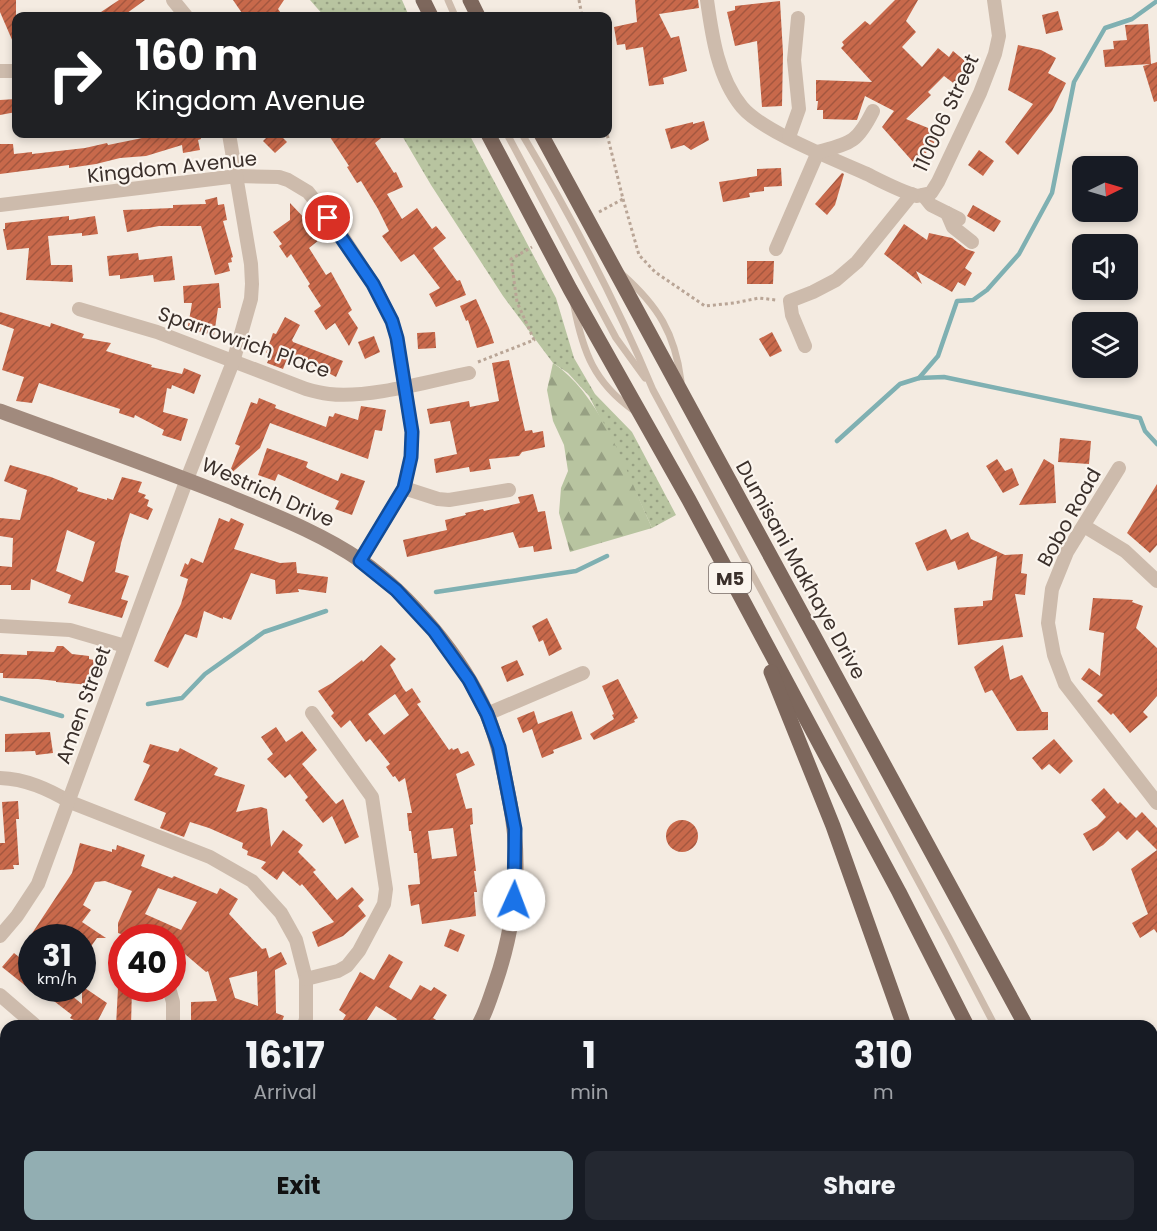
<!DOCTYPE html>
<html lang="en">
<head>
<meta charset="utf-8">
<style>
	body { margin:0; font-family:Poppins,sans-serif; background:#242831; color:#f1f3f6; height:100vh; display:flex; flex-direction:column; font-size:22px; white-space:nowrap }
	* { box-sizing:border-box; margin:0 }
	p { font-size:20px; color:#9ea1a6 }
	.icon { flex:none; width:33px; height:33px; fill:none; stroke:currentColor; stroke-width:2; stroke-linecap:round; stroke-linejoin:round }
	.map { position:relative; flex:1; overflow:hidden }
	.panel { position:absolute; left:0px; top:1020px; width:1158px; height:212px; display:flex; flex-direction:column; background:#171b24; border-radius:18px 18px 0 0; box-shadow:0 3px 9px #0003 }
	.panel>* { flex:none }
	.banner { position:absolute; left:12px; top:12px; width:600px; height:126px; border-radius:12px; box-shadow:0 3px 9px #0003; background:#202124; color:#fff; overflow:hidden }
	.needle { width:39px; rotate:85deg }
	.buttons { position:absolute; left:1072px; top:156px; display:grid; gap:12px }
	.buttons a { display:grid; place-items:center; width:66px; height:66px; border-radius:12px; background:#171b24; box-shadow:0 3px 9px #0003; font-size:30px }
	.speed { position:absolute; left:18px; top:924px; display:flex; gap:12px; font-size:30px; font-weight:700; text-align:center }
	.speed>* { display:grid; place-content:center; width:78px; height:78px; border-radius:50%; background:#171b24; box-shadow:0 3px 9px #0003; line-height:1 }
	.speed small { font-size:15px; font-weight:400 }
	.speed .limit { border:9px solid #d22; background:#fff; color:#111 }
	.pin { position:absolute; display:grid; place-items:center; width:51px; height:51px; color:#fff; margin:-26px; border:3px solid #fff; border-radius:50%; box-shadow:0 2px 6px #0007 }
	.me { position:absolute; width:66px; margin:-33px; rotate:2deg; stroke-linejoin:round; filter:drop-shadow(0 0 4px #0008) }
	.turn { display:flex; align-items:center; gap:21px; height:126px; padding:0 24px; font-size:27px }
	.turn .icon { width:78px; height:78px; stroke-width:2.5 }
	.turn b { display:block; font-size:42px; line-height:51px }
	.eta { display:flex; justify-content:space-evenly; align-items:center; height:102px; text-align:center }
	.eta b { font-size:36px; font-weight:700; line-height:42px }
	.cta { display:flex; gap:12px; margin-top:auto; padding:12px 24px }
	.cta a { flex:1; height:69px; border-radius:12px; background:#92aeb2; color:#111; font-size:24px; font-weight:700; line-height:69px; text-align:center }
	.cta a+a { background:#242831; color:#f1f3f6 }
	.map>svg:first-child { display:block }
</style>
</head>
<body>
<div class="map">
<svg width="1157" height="1231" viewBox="0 0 1157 1231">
	<defs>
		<pattern id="grass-dots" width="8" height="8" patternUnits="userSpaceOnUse" patternTransform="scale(1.5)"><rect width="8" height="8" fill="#b8c4a0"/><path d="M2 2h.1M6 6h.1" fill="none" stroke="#97a083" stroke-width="1.8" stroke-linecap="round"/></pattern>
		<pattern id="forest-firs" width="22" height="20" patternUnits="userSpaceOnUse" patternTransform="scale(1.5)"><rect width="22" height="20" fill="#b8c4a0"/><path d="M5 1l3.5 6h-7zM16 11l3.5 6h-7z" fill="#97a083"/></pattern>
		<pattern id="building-hatch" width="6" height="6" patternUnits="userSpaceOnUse" patternTransform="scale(1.5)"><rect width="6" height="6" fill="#c8694b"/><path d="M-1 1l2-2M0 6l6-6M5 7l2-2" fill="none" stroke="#a4573f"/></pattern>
	</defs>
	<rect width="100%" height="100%" fill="#f4ebe1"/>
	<g fill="url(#grass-dots)">
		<path d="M310,0h92l7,16h-85z"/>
		<path d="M401,134h68l87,164 18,60 21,36 37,38 44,83 -24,13 -36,-79 -27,-53 -21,-23 -15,-10 -50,-67 -72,-111z"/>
	</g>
	<path fill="url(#forest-firs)" d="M553,363c49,32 75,113 99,165l-82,24 -11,-39 2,-25 7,-17 -4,-26 -11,-24 -6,-31z"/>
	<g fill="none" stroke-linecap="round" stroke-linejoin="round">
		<g stroke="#7fb0b2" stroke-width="4.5">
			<path d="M919,378l19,-22 19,-55 16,-1 14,-10 32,-36 33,-61 22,-111 31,-54 27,-9 25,-18"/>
			<path d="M837,441l63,-57 19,-6 25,-1 196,41 5,13 12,13"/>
			<path d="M436,592l140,-21 31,-15"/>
			<path d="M0,698l62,18"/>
			<path d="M148,704l34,-6 23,-24 59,-42 62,-21"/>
		</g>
	</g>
	<g fill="url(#building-hatch)" fill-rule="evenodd">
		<path d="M0,0h16v49l-16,-37z"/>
		<path d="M119,0h26l-22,16h-28z"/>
		<path d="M233,0h51l-6,9 5,7h-39z"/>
		<path d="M635,0h63l1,8 -40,6 12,24 8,-2 8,35 -24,7 1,6 -15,2 -6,-39 -17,3 -1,-6 -8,1 -3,-18 23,-5z"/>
		<path d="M895,0h23l-12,21 10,11 -14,15 20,20 16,-19 11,9 4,-6 12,10 -4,5 6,6 -11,13 -12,-9 -16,16 3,3 -25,24 32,13 -7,19h-3l-14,12 -32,-36 12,-16 -29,-15 -8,24 -34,-1v-9h-6l1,-9h-2v-21l56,2 -31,-34 3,-3 -2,-3 23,-21 5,4z"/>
		<path d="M780,1l3,52 -1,53 -20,1 -5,-66 -22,5 -8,-34 8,-2v-4z"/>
		<path d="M1058,11l5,19 -17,4 -4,-19z"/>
		<path d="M1148,24l3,40 6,-2v39l-3,1 -11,-36 7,-2 -45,3 -2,-17 11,-1 -1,-8 14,-1 -2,-15z"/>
		<path d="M1018,45l23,5 15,8 -8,15 18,10 -14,28 -34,44 -13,-13 28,-38 -25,-14z"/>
		<path d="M16,99v13l-16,3v-15z"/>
		<path d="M704,121l5,19 -18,10 -7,-5 -13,4 -6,-20 28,-7v2z"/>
		<path d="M188,134h12l1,5 -3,1 2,10 -17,3 -1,-8 -36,11 -26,2 -24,6 -27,4v-3l-69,9v-30h13l1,10 18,-2v2l53,-6 22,-5 1,2 49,-10 1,2z"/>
		<path d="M270,134h9l8,8 -12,11 -12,-12z"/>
		<path d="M328,134h58l-11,9 19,30 2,-1 7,15 -16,7 15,25 15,-11 15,21 4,-3 10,12 -13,10 24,33 3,-1 6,15 -30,12 -7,-13 11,-6 -26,-34 -13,8 -19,-26 7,-5 -11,-22 -17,-28 -4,2 -10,-16 2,-1z"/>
		<path d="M979,150l15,11 -11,15 -15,-11z"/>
		<path d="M781,168l1,18 -18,1v4l-15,2 1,4 -27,5 -4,-20 38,-6v-7z"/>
		<path d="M842,173l2,1 -9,31 -8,10 -12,-11z"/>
		<path d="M217,197l1,8 6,-1 3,16 -4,1 10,36 -2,1 1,4 -4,1 2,8 -15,4 -14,-49h-42l-32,6 -4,-22 50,-2v-3l33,-1 -1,-4z"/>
		<path d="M290,203l19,20 4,-3 11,16 -15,12 17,27 5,-3 21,38 -4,3 10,15 -9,18 -14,-23 -9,7 -12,-19 7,-5 -13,-20 2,-2 -19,-30 -4,4 -8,-12 3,-2 -9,-12 17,-12z"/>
		<path d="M973,205l28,16 -7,11 -27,-16z"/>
		<path d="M69,216v4l26,-4 3,18 -16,2v-3l-34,3 3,29h21l1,17 -47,-2 3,-32 -22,2 -4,-21h2v-6z"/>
		<path d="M904,224l23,16 2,-7 23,5 14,11 9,3 -10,16 7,5 -7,13 -7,-4 -6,10 -36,-21 6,13 -38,-30z"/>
		<path d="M138,253l1,7 33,-4 3,24 -21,2 -1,-7 -33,4v-4l-11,1 -2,-20z"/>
		<path d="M747,261h27l-1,23h-26z"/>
		<path d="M219,283l2,25h-3l-4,27 -18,-4 1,-3 -9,-2 4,-23h-8l-1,-17z"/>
		<path d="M476,299l13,29 5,15 -17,5 -9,-28 -2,1 -6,-15z"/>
		<path d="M0,312l50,15 1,-4 33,11 -2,4 29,5 -5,8 46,14 -1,2 31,7 2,-6 17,7 -7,19 -22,-9 -1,4 -4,-1 -4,24 25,7 -7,22 -19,-6 2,-5 -29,-15 -1,3 -15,-5 1,-4 -81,-26 -7,20 -16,-2 8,-24 -22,-7 12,-41 -14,-5z"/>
		<path d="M285,317l15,8 -8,15 1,2 50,19 -7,16 -15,-8 -33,-13 -5,13 -16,-6 4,-9 -5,-1 7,-20 3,1z"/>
		<path d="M435,332l1,16 -18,1 -1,-16z"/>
		<path d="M772,332l10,19 -12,6 -11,-18z"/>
		<path d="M374,336l6,16 -15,7 -7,-17z"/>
		<path d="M509,360l16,71 7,-1 1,3 10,-2 2,16 -23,5 -3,4 -30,3 2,10 -21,3 -1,-5 -33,6 -2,-14 23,-5 -7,-33 -20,3 -3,-15 42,-8 1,6 29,-6 -7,-38z"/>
		<path d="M259,398l17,7 -1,3 51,19 3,-11 4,1 2,-4 23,7 3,-14 25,4 -4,21 -7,-1 -7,29 -98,-36 -10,25 -32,28 12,-30 -5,-2 16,-42 6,2z"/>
		<path d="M1060,438l31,3 -2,23 -31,-2z"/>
		<path d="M267,448l41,14 -2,5 3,2 29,12 3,-8 24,8 -13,34 -17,-6 4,-8 -32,-14 -29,-13 -3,7 -17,-6z"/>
		<path d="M997,459l8,12 7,-3 7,17 -16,8 -17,-27z"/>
		<path d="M1044,459l10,6 2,38 -37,2z"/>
		<path d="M10,465l41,12 27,11 -1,3 30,9v-2l6,2 9,-23 20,5 -4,10 8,3 -2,3 5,2 -2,6 6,3 -5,11 -18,-7 -9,30 -6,29 14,4 -8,23 7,2 -6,17 -54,-15 3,-8 -40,-16 -1,11h-19v-5h-11v-19l12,1 1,-29 -13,-2v-18l20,2 7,-30 -23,-9zM67,530l28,12 -12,40 -27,-11z"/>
		<path d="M1157,484v61l-7,8 -23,-20z"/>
		<path d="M533,494l5,18 7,-1 7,38 -18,3 -1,-6 -14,2 -6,-16 -106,25 -4,-17 44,-10 -2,-10 21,-5 -1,-2 18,-4 1,2 36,-8 -2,-6z"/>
		<path d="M219,518l10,4 2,-4 13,6 -10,25 46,14 16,-1 1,11 31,4 -2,16 -28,-4 1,3 -23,2 -1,-14 -24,-7 -20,47 -8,-3v2l-19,-8 -7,27 -12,-4 -17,34 -14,-7 27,-57 7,-25 -8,-3 5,-13 3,2 3,-7 12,5z"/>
		<path d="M946,529l5,11 17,-8 3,7 34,16 18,-1 -2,19 6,1 -2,21 -10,-1 8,43 -65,8 -4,-37 29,-2v-5l9,-1 5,-44 -39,14 -3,-9 -28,10 -12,-28z"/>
		<path d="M1093,598l40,2 -1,2 11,4 -7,22 21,20v48l-14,16 5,5 -18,16 -17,-20 -2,2 -14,-14 6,-6 -22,-16 8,-11 11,8 4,-43 -15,-3z"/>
		<path d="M547,618l15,31 -13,7 -6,-16 -4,2 -7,-16z"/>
		<path d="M381,645l15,14 -6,6 13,23 3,4 6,-4 9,14 -4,2 32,46 3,-2 1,2 5,-2 3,6 7,-3 7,14 -19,9 10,35 6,-1 1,16 -3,1 6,46h-2l3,21h-3l2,24 -54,8 -3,-20 -8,2 -3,-21 12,-1 -3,-31h-3l-3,-22h-2l-2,-18h5l-7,-35 -6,4 -4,-6 -2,1 -7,-10 4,-3 -20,-25 -4,3 -16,-22 -9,8 -10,-12 3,-3 -16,-22 14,-8 30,-23 1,2zM395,694l14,21 -25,20 -16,-21zM453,828l4,28 -25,3 -4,-28z"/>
		<path d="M1003,645l7,35 12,-5 20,37h6v18l-31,1 -25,-41 -7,3 -11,-26z"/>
		<path d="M57,646h6l9,8 17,2v3l5,1 -4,25 -34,-3v-1l-18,-2 -35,-1v-5h-3v-19l27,1v-4l27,1z"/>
		<path d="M517,660l7,15 -17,7 -6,-15z"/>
		<path d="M618,679l20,39 -4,2 1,2 -41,18 -4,-6 24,-15 -2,-4 2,-1 -12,-28z"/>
		<path d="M534,711l4,13 34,-13 10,28 -29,11 1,3 -12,5 -10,-29 -9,4 -6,-15z"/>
		<path d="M276,727l10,15 16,-11 15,19 -15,14 34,40 7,-5 16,38 -14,7 -13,-28 -9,7 -18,-23 3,-3 -18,-23 -5,4 -18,-19 6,-5 -12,-17z"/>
		<path d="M50,732l3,21 -17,2 -1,-4 -30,1v-18z"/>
		<path d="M1054,739l19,22 -13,13 -11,-10 -7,6 -10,-12z"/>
		<path d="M150,744l28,8 2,-4 38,20 -4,7 31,10 -9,27 25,-5 6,2 4,38 12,-17 20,15 -5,7 18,18 -3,2 24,28 15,-13 12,13 -6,6 8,10 -23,20 -25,11 -6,-15 22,-10 -32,-38 -2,2 -17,-15 -6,9 -16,-12 5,-6 -19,-7 1,-4 -6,-3 1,-5 -34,-15 -19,-6 -6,15 -24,-9 6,-15 -32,-13 16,-35 -7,-3z"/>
		<path d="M1104,788l14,16 2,-2 16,16 6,-6 15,16v105l-3,-4 -14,9 -8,-15 16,-9 -17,-45 26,-19 -20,-20 -10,10 -9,-9 -15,14 -10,6 -10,-17 14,-8 9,-9 -15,-17z"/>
		<path d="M18,801l1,18h-3l3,46h-6l1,4 -14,1v-27h5l-3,-41z"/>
		<circle cx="682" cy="836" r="16"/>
		<path d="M80,843l32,9v-3l4,1 1,-5 28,10 -4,11 31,12 2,-2 43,18 3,-6 18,11 -9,15 33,35 4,-1 3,10 12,-6 6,12 -12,6 1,43 8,3 -4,10h-25l-15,-5 -49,1v-20l26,-1 -9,-30 -2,1 -34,-29v-5h-9l-25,-12 -5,12 -15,-5v-10l14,-32 -27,-10 -10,1 -12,23 8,5 -9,12 24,16h-9l-15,21v-21h-53l43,-65zM158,888l39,14 -16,28 -36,-16zM257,971l1,35 -23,-8 -6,-20z"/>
		<path d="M450,929l15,6 -7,17 -14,-6z"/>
		<path d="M32,940v51l-30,-24 12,-14 5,4z"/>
		<path d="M389,954l14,8 -14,25 22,13 9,-15 11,6 3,-4 13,8 -14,23 13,8h-54l5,-7 -21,-13 -13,20h-24l7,-11 -7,-5 21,-38 14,8z"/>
		<path d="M82,986l25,17 -12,23h-10l-15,-8 2,-3 -35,-27h25l20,16z"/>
		<path d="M118,988h14l-1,38h-15z"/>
	</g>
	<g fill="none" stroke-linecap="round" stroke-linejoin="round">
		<g stroke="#b9a596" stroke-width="3" stroke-dasharray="3 3" stroke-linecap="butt">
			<path d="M579,0l3,16"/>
			<path d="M623,199l16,56 16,17 50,34 29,-3 25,-5 17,2"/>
			<path d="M599,212l24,-13 -16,-65"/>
			<path d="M478,362l56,-22 -17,-38 -6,-43 21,-12"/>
		</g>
		<g stroke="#cdbbac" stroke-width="7">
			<path d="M448,0l7,16"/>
			<path d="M507,134l109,204 29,40"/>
			<path d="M522,134c49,82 94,167 131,256l296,548 46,88"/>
			<path d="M622,274c36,32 53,59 59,107"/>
			<path d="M574,306c9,46 20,76 59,104"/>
			<path d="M1071,1226l2,5"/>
			<path d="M1103,1226l3,5"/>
		</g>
		<g stroke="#cdbbac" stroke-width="14">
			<path d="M173,0l13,16"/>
			<path d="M707,0c5,36 11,78 35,107 21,25 94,53 125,67 16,8 33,17 50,22l14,-3 7,-11 42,-89 15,-39 4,-18 -5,-36"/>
			<path d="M0,71h16"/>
			<path d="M789,137l10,-28 -5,-49 4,-42"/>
			<path d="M923,195l8,10 28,14"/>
			<path d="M0,205l237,-29 42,1 9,3 20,12 31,39 34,53 19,37 5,17 15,94 -1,25 -7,31 -44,73"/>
			<path d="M947,213l6,14 19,15"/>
			<path d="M776,249l42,-97c33,-9 39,-9 55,-41"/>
			<path d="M79,309l78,23 149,57c7,2 15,4 23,5 39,5 101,-13 140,-21"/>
			<path d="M805,346l-13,-31 -2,-14 23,-9 23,-12 21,-18 55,-68"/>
			<path d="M1119,468l-52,84 -15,37 -4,34 6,32 11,29 92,119"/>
			<path d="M404,488l34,11 11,1 60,-10"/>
			<path d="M1084,526l41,25 32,30"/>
			<path d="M0,626l70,4 55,16"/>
			<path d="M487,714l96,-41"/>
			<path d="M0,778c26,1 48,11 70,24l140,55 42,24 29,32 15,27 10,39v40l-2,7"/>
			<path d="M0,936l17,-20 21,-32 149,-405 46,-117 18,-63 1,-15 -1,-20 -22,-130"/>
			<path d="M121,958h1"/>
			<path d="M306,979l32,-8 9,-5 12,-15 25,-47 2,-15 -14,-92 -60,-84"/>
			<path d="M169,988l4,14v24"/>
			<path d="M0,995l36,31"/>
			<path d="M0,1178l6,1"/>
			<path d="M170,1226l8,4"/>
		</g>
		<g stroke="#a18a7d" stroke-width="15">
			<path d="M0,411c76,28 153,55 228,85 45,19 91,36 132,64 51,36 102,97 127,154 12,29 17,59 23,89 12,61 5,123 -15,181 -5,14 -9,29 -17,42"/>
			<path d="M347,1231l4,-5"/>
		</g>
		<g stroke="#7d675c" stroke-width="15">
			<path d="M423,0l8,16"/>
			<path d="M470,0l8,16"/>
			<path d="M488,134l82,155 119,211 210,392 68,134"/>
			<path d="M541,134l485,892"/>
			<path d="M771,672l62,154 71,200"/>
			<path d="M969,1226l1,5"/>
			<path d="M1049,1226l2,5"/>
			<path d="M1128,1226l2,5"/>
		</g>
	</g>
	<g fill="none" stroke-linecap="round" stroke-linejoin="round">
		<g stroke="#114b97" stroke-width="15">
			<path id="route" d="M328,218l45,66 19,37 5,17 15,94 -1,25 -7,31 -44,73 36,29 38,41 35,49 18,34 12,33 16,82 -1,71"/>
		</g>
		<use href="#route" stroke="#1a73e8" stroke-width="10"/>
	</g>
	<g text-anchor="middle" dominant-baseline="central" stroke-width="4.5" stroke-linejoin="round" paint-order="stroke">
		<rect fill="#fbf5ee" stroke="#756b66" stroke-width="1.5" x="709" y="563" width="42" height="30" rx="4.5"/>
		<g font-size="18" font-weight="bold" fill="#3b302b">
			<text x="730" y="578">M5</text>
		</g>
		<g font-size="20" fill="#3b302b" stroke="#fbf5ee">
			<text transform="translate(946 113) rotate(-65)">110006 Street</text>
			<text transform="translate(172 167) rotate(-6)">Kingdom Avenue</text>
			<text transform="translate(244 342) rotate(19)">Sparrowrich Place</text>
			<text transform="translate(268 492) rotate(24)">Westrich Drive</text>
			<text transform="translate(1069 517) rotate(-61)">Bobo Road</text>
			<text transform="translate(801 570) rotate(61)">Dumisani Makhaye Drive</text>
			<text transform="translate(83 705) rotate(-70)">Amen Street</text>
		</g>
	</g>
</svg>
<div class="buttons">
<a><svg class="needle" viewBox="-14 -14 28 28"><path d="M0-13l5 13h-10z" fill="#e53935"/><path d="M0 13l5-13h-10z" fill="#9ea1a6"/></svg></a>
<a><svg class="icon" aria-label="sound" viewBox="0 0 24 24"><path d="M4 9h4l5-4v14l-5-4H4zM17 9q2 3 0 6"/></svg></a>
<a><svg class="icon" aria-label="layers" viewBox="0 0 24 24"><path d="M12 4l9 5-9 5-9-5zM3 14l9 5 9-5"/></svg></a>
</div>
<div class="speed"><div>31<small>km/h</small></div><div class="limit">40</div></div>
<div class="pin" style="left:328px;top:218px;background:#d93025"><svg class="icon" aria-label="arrive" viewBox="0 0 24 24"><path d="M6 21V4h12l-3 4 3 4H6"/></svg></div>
<svg class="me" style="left:514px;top:900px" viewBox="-20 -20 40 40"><circle r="19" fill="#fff"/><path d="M0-13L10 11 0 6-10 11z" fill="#1a73e8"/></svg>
<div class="banner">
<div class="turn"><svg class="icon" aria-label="right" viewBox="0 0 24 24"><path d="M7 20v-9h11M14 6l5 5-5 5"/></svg><div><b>160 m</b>Kingdom Avenue</div></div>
</div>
<section class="panel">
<div class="eta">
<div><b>16:17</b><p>Arrival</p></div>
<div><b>1</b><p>min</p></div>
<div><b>310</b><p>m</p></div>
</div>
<div class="cta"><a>Exit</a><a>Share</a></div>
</section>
</div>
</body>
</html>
